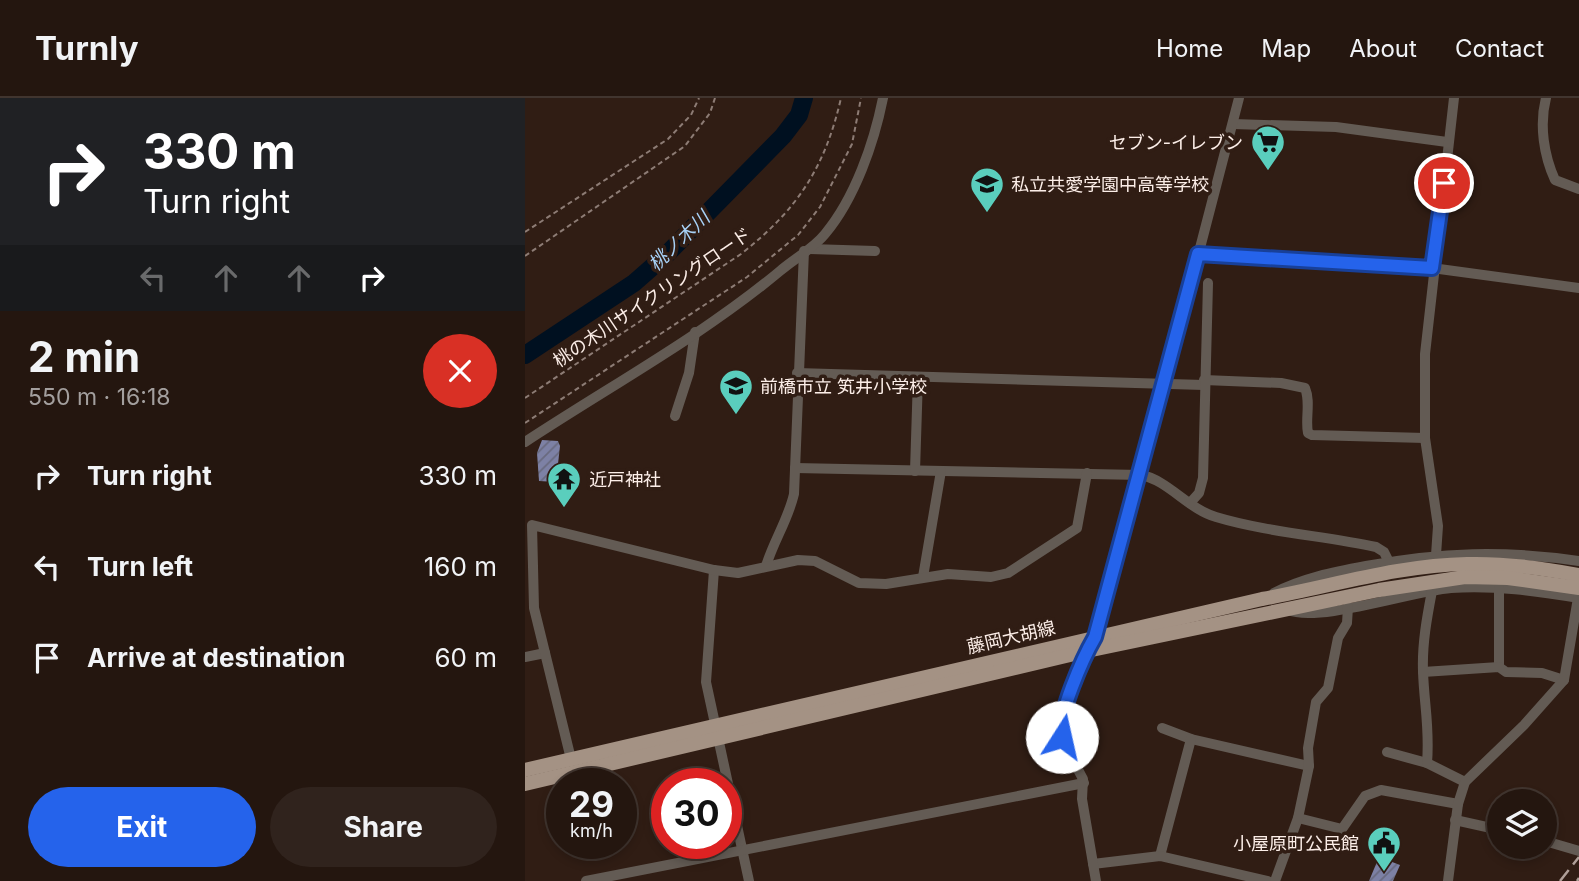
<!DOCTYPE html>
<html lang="en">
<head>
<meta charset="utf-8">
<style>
	body { margin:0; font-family:Inter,"Noto Sans JP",sans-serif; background:#30231d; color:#f1f3f6; height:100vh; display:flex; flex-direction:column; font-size:26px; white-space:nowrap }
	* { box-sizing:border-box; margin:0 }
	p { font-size:23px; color:#a39f9e }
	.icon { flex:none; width:38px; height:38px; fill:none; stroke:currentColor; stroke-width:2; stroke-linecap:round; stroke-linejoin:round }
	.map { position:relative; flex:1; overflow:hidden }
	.details { display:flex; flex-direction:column; background:#24160f; width:525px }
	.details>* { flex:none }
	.hud { background:#202124; color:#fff; overflow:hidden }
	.controls { position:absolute; left:962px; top:691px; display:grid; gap:14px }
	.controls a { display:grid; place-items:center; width:70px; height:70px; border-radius:50%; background:#24160f; box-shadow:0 4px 10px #0003,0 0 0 2px #41352f; font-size:35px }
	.speed { position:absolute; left:21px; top:670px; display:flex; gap:14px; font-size:35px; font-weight:700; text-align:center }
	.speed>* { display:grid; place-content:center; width:91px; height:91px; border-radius:50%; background:#24160f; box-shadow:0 4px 10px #0003,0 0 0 2px #41352f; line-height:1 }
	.speed small { font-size:18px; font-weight:400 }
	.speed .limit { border:10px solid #d22; background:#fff; color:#111 }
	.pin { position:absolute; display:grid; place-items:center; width:60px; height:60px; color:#fff; margin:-30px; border:4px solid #fff; border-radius:50%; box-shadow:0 2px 7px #0007 }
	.me { position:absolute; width:77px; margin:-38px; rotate:10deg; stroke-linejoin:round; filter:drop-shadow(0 0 5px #0008) }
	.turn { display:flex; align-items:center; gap:24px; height:147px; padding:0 28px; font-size:32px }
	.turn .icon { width:91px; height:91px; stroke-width:2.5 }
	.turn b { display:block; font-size:49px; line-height:60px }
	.lanes { display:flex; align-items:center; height:66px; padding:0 28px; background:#0003; justify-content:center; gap:35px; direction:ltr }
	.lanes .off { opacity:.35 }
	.round { display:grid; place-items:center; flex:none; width:74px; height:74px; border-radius:37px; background:#30231d }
	.summary { display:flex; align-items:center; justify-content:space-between; height:119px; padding:0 28px }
	h1 { font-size:42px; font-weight:700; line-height:52px }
	.action { display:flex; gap:14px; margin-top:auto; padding:14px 28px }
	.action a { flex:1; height:80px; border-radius:42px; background:#2563eb; color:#fff; font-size:28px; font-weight:700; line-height:80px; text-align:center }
	.action a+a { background:#30231d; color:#f1f3f6 }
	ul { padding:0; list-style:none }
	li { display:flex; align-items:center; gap:21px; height:91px; padding:0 28px }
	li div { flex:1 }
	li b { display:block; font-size:26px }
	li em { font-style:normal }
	header { display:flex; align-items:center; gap:42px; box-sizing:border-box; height:98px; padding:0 35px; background:#24160f; border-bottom:2px solid #41352f }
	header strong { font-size:33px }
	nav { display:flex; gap:38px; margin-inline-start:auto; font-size:24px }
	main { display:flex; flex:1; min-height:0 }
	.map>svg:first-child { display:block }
</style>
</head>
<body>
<header>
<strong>Turnly</strong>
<nav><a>Home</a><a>Map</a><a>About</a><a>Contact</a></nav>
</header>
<main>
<section class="details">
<div class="hud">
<div class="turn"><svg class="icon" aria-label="right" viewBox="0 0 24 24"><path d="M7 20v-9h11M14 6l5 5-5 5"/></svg><div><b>330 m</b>Turn right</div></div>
<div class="lanes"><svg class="icon off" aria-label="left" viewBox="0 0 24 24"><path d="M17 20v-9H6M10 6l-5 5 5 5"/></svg><svg class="icon off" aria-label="ahead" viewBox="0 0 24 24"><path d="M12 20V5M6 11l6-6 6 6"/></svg><svg class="icon off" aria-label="ahead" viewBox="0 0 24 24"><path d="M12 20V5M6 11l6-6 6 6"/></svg><svg class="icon" aria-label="right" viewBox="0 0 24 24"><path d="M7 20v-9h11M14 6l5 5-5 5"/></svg></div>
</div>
<div class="summary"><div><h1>2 min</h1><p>550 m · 16:18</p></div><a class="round" style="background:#d93025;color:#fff"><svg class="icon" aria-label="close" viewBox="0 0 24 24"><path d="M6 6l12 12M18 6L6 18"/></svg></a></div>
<ul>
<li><svg class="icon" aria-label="right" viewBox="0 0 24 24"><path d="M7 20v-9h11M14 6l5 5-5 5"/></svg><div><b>Turn right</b></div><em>330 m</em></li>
<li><svg class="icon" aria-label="left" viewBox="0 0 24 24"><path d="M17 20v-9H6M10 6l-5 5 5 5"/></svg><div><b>Turn left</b></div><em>160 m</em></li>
<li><svg class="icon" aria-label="arrive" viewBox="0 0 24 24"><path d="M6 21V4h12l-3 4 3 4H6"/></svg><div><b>Arrive at destination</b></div><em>60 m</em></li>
</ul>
<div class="action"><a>Exit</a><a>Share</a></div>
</section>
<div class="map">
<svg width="1054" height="783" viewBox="0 0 1054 783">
	<defs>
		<pattern id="building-hatch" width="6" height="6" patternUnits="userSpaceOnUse" patternTransform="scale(1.75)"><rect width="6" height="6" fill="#7d81a5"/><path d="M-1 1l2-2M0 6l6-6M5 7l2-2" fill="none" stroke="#696a7f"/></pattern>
	</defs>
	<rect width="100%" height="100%" fill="#301d14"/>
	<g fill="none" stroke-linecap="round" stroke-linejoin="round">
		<path stroke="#001020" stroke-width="18" d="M0,257l109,-72 33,-29 116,-118 16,-21 5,-17"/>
	</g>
	<g fill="url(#building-hatch)">
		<path d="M17,342l16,1 2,5 -4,36 -17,-1 -2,-28z"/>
		<path d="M854,759l21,8 -7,16h-24z"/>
	</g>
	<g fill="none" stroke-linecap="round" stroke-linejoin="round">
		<g stroke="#8d7c75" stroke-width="2" stroke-dasharray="5 3.5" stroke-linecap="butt">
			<path d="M0,134l143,-93 23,-24 8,-17"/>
			<path d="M0,158l160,-110 25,-33 5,-15"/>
			<path d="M0,300l216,-144c56,-44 84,-86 100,-156"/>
			<path d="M0,325l222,-146 51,-42 22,-28 32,-63 9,-46"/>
		</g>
		<g stroke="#635b54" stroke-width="10">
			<path d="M1021,0c-7,27 -2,58 9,82l24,9"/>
			<path d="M708,26l103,3 111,15"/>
			<path d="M285,151l65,2"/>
			<path d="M672,156l235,14 147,20"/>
			<path d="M272,275l407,12"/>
			<path d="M679,282l77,3 24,5c6,14 0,31 3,45l4,2 113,3"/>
			<path d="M150,318l14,-43 6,-41"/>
			<path d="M0,344c85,-56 177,-106 255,-171 15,-13 33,-22 45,-37 30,-36 49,-91 58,-136"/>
			<path d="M270,370l346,7c27,5 47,34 75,42 50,15 108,19 160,30l8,5 5,10"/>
			<path d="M390,373l3,-94"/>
			<path d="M665,405l9,-10 4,-15 5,-195"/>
			<path d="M911,457l2,-29 -13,-88v-84l29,-256"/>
			<path d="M241,468c8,-26 22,-46 28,-72l10,-243"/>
			<path d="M189,472l-8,112 43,199"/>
			<path d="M398,479l18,-106"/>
			<path d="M749,495c29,-15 60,-21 92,-27 75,-14 138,-16 213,-5"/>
			<path d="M763,512c31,13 124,-19 163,-22 43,-3 86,3 128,10"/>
			<path d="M0,559l20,-4"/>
			<path d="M974,569v-79"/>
			<path d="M898,574l76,-5 7,5 36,1 22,7"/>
			<path d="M637,630l29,11 118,27"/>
			<path d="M862,654l40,11 38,19"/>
			<path d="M46,661l-37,-151 -2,-83 182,45 24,3 60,-13 17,1 44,22 27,1 62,-10 43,3 17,-4 69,-45 10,-55"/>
			<path d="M902,665c3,-35 -3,-59 -4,-92 -1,-27 4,-54 9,-80"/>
			<path d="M773,720l44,11 23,-33 16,-6 77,14"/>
			<path d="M930,722l45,10"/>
			<path d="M1020,743l34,10"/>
			<path d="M635,758l31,-117"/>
			<path d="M568,766l67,-8 108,25"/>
			<path d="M61,783l498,-98"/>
			<path d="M571,783l-14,-82 1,-20 -17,-32 -6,-19 21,-63 14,-28 46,-162 98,-377"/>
			<path d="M750,783l23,-63 11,-52 -1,-18 8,-46 12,-14 10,-50 9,-15 1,-16"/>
			<path d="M923,783l10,-77 7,-22 59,-57 40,-45 15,-88"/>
		</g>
		<g stroke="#a49284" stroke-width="14">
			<path d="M0,672l737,-171c67,-12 137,-34 205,-35 38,-1 75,4 112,11"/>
			<path d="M0,686l562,-133 292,-61 86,-13 43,1 71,10"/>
		</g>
		<g stroke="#af9f98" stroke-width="2.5" stroke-dasharray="14 7" stroke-linecap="butt">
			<path d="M1035,783l19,-24"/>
			<path d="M1052,783l2,-3"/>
		</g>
	</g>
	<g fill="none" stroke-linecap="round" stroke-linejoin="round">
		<g stroke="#184099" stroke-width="18">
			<path id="route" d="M537,639c-6,-20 22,-81 33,-100l103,-383 234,14 12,-85"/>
		</g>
		<use href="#route" stroke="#2563eb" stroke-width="12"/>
	</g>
	<defs>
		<g id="supermarket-pin" transform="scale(1.75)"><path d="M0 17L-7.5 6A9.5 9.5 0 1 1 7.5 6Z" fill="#5acebd" stroke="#301d14"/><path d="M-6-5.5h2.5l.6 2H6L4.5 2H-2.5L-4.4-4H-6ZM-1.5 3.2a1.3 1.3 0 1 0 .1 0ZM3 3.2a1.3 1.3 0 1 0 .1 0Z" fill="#111"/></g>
		<g id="school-pin" transform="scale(1.75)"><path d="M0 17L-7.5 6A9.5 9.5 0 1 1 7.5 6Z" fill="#5acebd" stroke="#301d14"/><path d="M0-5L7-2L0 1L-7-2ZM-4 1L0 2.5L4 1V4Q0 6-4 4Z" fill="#111"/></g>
		<g id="temple-pin" transform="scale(1.75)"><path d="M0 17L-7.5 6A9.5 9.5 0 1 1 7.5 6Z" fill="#5acebd" stroke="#301d14"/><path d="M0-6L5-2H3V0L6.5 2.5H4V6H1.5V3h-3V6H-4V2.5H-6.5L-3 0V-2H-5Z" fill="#111"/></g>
		<g id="civic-pin" transform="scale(1.75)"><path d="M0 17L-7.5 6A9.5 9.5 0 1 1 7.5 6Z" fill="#5acebd" stroke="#301d14"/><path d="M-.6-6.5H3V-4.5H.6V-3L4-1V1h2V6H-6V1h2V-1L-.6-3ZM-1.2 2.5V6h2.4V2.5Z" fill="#111"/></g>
	</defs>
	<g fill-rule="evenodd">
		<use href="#supermarket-pin" x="743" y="44"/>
		<use href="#school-pin" x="462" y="86"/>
		<use href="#school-pin" x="211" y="288"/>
		<use href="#temple-pin" x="39" y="381"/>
		<use href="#civic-pin" x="859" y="745"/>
	</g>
	<g text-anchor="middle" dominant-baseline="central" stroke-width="7" stroke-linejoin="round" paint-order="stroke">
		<g font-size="18" fill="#fceee8" stroke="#301d14" text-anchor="start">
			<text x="718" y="44" text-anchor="end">セブン-イレブン</text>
			<text x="486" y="86">私立共愛学園中高等学校</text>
			<text x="235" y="288">前橋市立 笂井小学校</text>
			<text x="64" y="381">近戸神社</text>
			<text x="834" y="745" text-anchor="end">小屋原町公民館</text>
		</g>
		<g font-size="18" fill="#fceee8" stroke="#301d14">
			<text transform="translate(127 199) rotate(-34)">桃の木川サイクリングロード</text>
			<text transform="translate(486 539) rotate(-13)">藤岡大胡線</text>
		</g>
		<g font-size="19" font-style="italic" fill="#a7d1f6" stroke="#301d14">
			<text transform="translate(154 143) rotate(-44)">桃ノ木川</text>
		</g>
	</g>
</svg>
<div class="controls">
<a><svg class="icon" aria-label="layers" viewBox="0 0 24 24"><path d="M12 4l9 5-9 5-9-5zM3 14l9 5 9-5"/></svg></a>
</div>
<div class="speed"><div>29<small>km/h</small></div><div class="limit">30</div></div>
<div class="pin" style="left:919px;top:85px;background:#d93025"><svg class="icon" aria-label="arrive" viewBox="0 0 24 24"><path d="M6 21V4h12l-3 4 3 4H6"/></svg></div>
<svg class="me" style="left:537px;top:639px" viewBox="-20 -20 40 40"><circle r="19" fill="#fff"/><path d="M0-13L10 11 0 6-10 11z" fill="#2563eb"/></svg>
</div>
</main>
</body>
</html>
